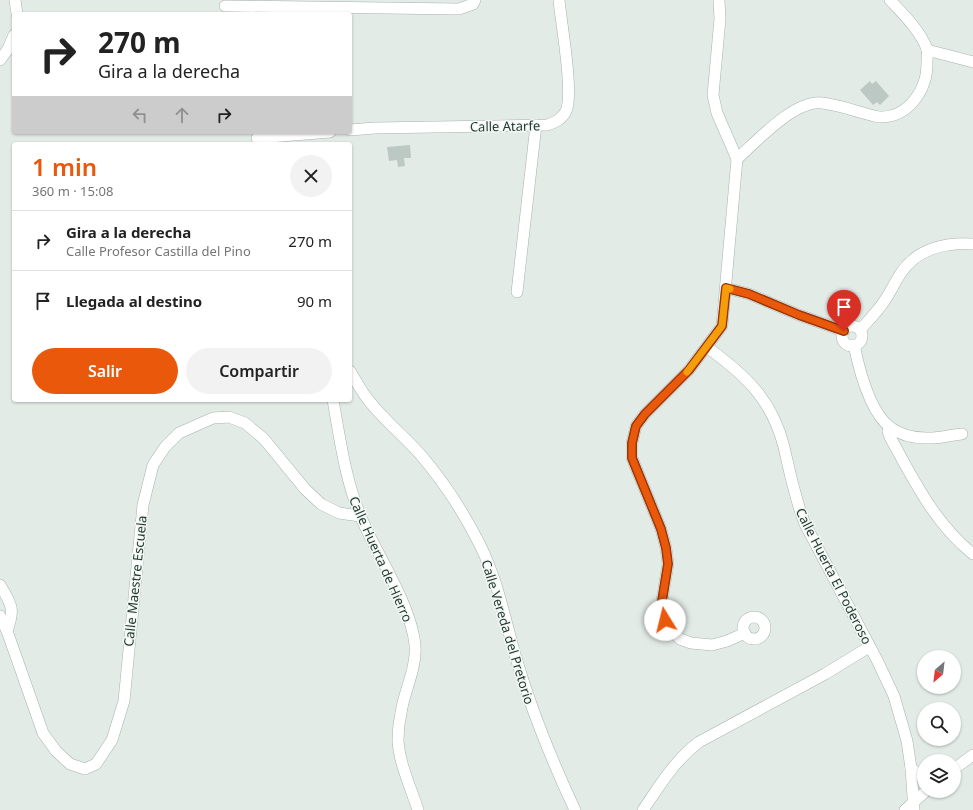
<!DOCTYPE html>
<html lang="es">
<head>
<meta charset="utf-8">
<style>
	body { margin:0; font-family:"Noto Sans",sans-serif; background:#f2f2f2; color:#222; height:100vh; display:flex; flex-direction:column; font-size:15px; white-space:nowrap }
	* { box-sizing:border-box; margin:0 }
	p { font-size:13px; color:#767676 }
	.icon { flex:none; width:22px; height:22px; fill:none; stroke:currentColor; stroke-width:2; stroke-linecap:round; stroke-linejoin:round }
	.map { position:relative; flex:1; overflow:hidden }
	.details { position:absolute; left:12px; top:142px; width:340px; height:260px; display:flex; flex-direction:column; background:#fff; border-radius:4px; box-shadow:0 1px 3px #0004 }
	.details>* { flex:none }
	.hud { position:absolute; left:12px; top:12px; width:340px; height:122px; border-radius:4px; box-shadow:0 1px 3px #0004; background:#fff; color:#222; overflow:hidden }
	.needle { width:26px; rotate:208deg }
	.controls { position:absolute; left:917px; top:650px; display:grid; gap:8px }
	.controls a { display:grid; place-items:center; width:44px; height:44px; border-radius:50%; background:#fff; box-shadow:0 1px 3px #0004; font-size:20px }
	.pin { position:absolute; display:grid; place-items:center; width:34px; height:34px; color:#fff; margin:-41px -17px; border-radius:50% 50% 50% 0; rotate:-45deg; box-shadow:0 0 4px #0007 }
	.pin .icon { rotate:45deg }
	.me { position:absolute; width:44px; margin:-22px; rotate:351deg; stroke-linejoin:round; filter:drop-shadow(0 0 3px #0008) }
	.turn { display:flex; align-items:center; gap:14px; height:84px; padding:0 20px; font-size:18px }
	.turn .icon { width:52px; height:52px; stroke-width:2.5 }
	.turn b { display:block; font-size:28px; line-height:34px }
	.lanes { display:flex; align-items:center; height:38px; padding:0 20px; background:#0003; justify-content:center; gap:20px; direction:ltr }
	.lanes .off { opacity:.35 }
	.round { display:grid; place-items:center; flex:none; width:42px; height:42px; border-radius:21px; background:#f2f2f2 }
	.overview { display:flex; align-items:center; justify-content:space-between; height:68px; padding:0 20px }
	h1 { font-size:24px; font-weight:600; line-height:30px; color:#ea580c }
	.primary-button { display:flex; gap:8px; margin-top:auto; padding:8px 20px }
	.primary-button a { flex:1; height:46px; border-radius:24px; background:#ea580c; color:#fff; font-size:16px; font-weight:600; line-height:46px; text-align:center }
	.primary-button a+a { background:#f2f2f2; color:#222 }
	ul { padding:0; list-style:none }
	li { display:flex; align-items:center; gap:12px; height:60px; padding:0 20px; border-top:1px solid #e0e0e0 }
	li div { flex:1 }
	li b { display:block; font-size:15px }
	li em { font-style:normal }
	.map>svg:first-child { display:block }
</style>
</head>
<body>
<div class="map">
<svg width="973" height="810" viewBox="0 0 973 810">
	<rect width="100%" height="100%" fill="#e3ebe7"/>
	<g fill="#bbc8c3">
		<path d="M870,81l2,3 4,-3 13,15 -9,9 -3,-3 -4,3 -13,-15z"/>
		<path d="M410,145l1,13h-7l1,8 -7,1 -1,-7 -8,1 -2,-14z"/>
	</g>
	<g fill="none" stroke-linecap="round" stroke-linejoin="round">
		<g stroke="#a6b2ae" stroke-width="12">
			<g id="minor">
				<path d="M15,0l2,14"/>
				<path d="M719,0l1,19 -7,76 4,18 20,46 -15,167 -33,44 -44,44 -9,12 -4,17v15l29,71 5,19 2,16 -7,43 10,23 9,9 11,4 21,2 15,-4 18,-8"/>
				<path d="M225,6l234,3 14,-5 2,-4"/>
				<path d="M927,50l46,12"/>
				<path d="M0,60l8,-11 6,-14"/>
				<path d="M350,130l25,-2 172,-3c9,-3 15,-6 19,-14 8,-17 -5,-89 -7,-111"/>
				<path d="M257,138l73,-6"/>
				<path d="M737,159c20,-18 57,-59 85,-56 19,2 38,10 57,14 30,1 49,-28 48,-56 0,-3 1,-8 0,-12 -7,-19 -24,-35 -37,-49"/>
				<path d="M726,288l23,6 50,21 45,16"/>
				<path d="M517,292l19,-167"/>
				<circle cx="852" cy="336" r="10"/>
				<path d="M860,330c9,-10 18,-19 25,-30 6,-9 10,-18 16,-27 16,-24 44,-31 72,-29"/>
				<path d="M854,345c5,24 16,68 37,83 10,7 23,10 35,10 11,1 24,-3 36,-4"/>
				<path d="M707,347c38,28 65,52 77,100 6,26 11,52 21,77l72,136 17,36 13,45 4,27 3,42"/>
				<path d="M350,371c6,10 12,22 20,31 15,19 34,34 50,52 24,28 44,59 60,91 18,36 25,75 36,113 16,54 35,101 59,152"/>
				<path d="M333,400c7,39 12,78 27,115 16,39 51,89 55,130 2,23 -11,46 -14,68 -2,9 -3,19 -3,27 1,23 13,48 20,70"/>
				<path d="M890,427l-2,4 2,6c23,42 45,87 83,117"/>
				<path d="M0,585c12,20 15,24 7,46"/>
				<path d="M0,616l7,15 36,102 13,18 14,13 15,5 11,-5 16,-24 12,-39 19,-196 10,-40 12,-18 14,-14 34,-15 16,-1 16,6 19,16 41,50 16,15 18,9 21,3"/>
				<circle cx="754" cy="628" r="11"/>
				<path d="M911,768l13,11"/>
				<path d="M954,769l19,-14"/>
				<path d="M643,810c17,-25 32,-50 56,-68l126,-68 44,-27"/>
				<path d="M905,810l21,-19"/>
			</g>
		</g>
		<use href="#minor" stroke="#fff" stroke-width="11"/>
	</g>
	<g fill="none" stroke-linecap="round" stroke-linejoin="round">
		<g stroke="#983908" stroke-width="10">
			<path id="route" d="M665,620l-4,-13 7,-43 -2,-16 -5,-19 -29,-71v-15l4,-17 9,-12 44,-44 33,-44 4,-38 23,6 50,21 45,16"/>
		</g>
		<use href="#route" stroke="#ea580c" stroke-width="7"/>
		<path stroke="#f59e0b" stroke-width="7" d="M687,372l35,-46 4,-38 4,1"/>
	</g>
	<g text-anchor="middle" dominant-baseline="central" stroke-width="3" stroke-linejoin="round" paint-order="stroke">
		<g font-size="13" fill="#253a34" stroke="#f3f8f5">
			<text transform="translate(505 126) rotate(-1)">Calle Atarfe</text>
			<text transform="translate(381 559) rotate(66)">Calle Huerta de Hierro</text>
			<text transform="translate(834 576) rotate(63)">Calle Huerta El Poderoso</text>
			<text transform="translate(135 581) rotate(-84)">Calle Maestre Escuela</text>
			<text transform="translate(508 632) rotate(73)">Calle Vereda del Pretorio</text>
		</g>
	</g>
</svg>
<div class="controls">
<a><svg class="needle" viewBox="-14 -14 28 28"><path d="M0-13l5 13h-10z" fill="#e53935"/><path d="M0 13l5-13h-10z" fill="#767676"/></svg></a>
<a><svg class="icon" aria-label="search" viewBox="0 0 24 24"><circle cx="10" cy="10" r="6"/><path d="M15 15l6 6"/></svg></a>
<a><svg class="icon" aria-label="layers" viewBox="0 0 24 24"><path d="M12 4l9 5-9 5-9-5zM3 14l9 5 9-5"/></svg></a>
</div>
<div class="pin" style="left:844px;top:331px;background:#d93025"><svg class="icon" aria-label="arrive" viewBox="0 0 24 24"><path d="M6 21V4h12l-3 4 3 4H6"/></svg></div>
<svg class="me" style="left:665px;top:620px" viewBox="-20 -20 40 40"><circle r="19" fill="#fff"/><path d="M0-13L10 11 0 6-10 11z" fill="#ea580c"/></svg>
<div class="hud">
<div class="turn"><svg class="icon" aria-label="right" viewBox="0 0 24 24"><path d="M7 20v-9h11M14 6l5 5-5 5"/></svg><div><b>270 m</b>Gira a la derecha</div></div>
<div class="lanes"><svg class="icon off" aria-label="left" viewBox="0 0 24 24"><path d="M17 20v-9H6M10 6l-5 5 5 5"/></svg><svg class="icon off" aria-label="ahead" viewBox="0 0 24 24"><path d="M12 20V5M6 11l6-6 6 6"/></svg><svg class="icon" aria-label="right" viewBox="0 0 24 24"><path d="M7 20v-9h11M14 6l5 5-5 5"/></svg></div>
</div>
<section class="details">
<div class="overview"><div><h1>1 min</h1><p>360 m · 15:08</p></div><a class="round"><svg class="icon" aria-label="close" viewBox="0 0 24 24"><path d="M6 6l12 12M18 6L6 18"/></svg></a></div>
<ul>
<li><svg class="icon" aria-label="right" viewBox="0 0 24 24"><path d="M7 20v-9h11M14 6l5 5-5 5"/></svg><div><b>Gira a la derecha</b><p>Calle Profesor Castilla del Pino</p></div><em>270 m</em></li>
<li><svg class="icon" aria-label="arrive" viewBox="0 0 24 24"><path d="M6 21V4h12l-3 4 3 4H6"/></svg><div><b>Llegada al destino</b></div><em>90 m</em></li>
</ul>
<div class="primary-button"><a>Salir</a><a>Compartir</a></div>
</section>
</div>
</body>
</html>
